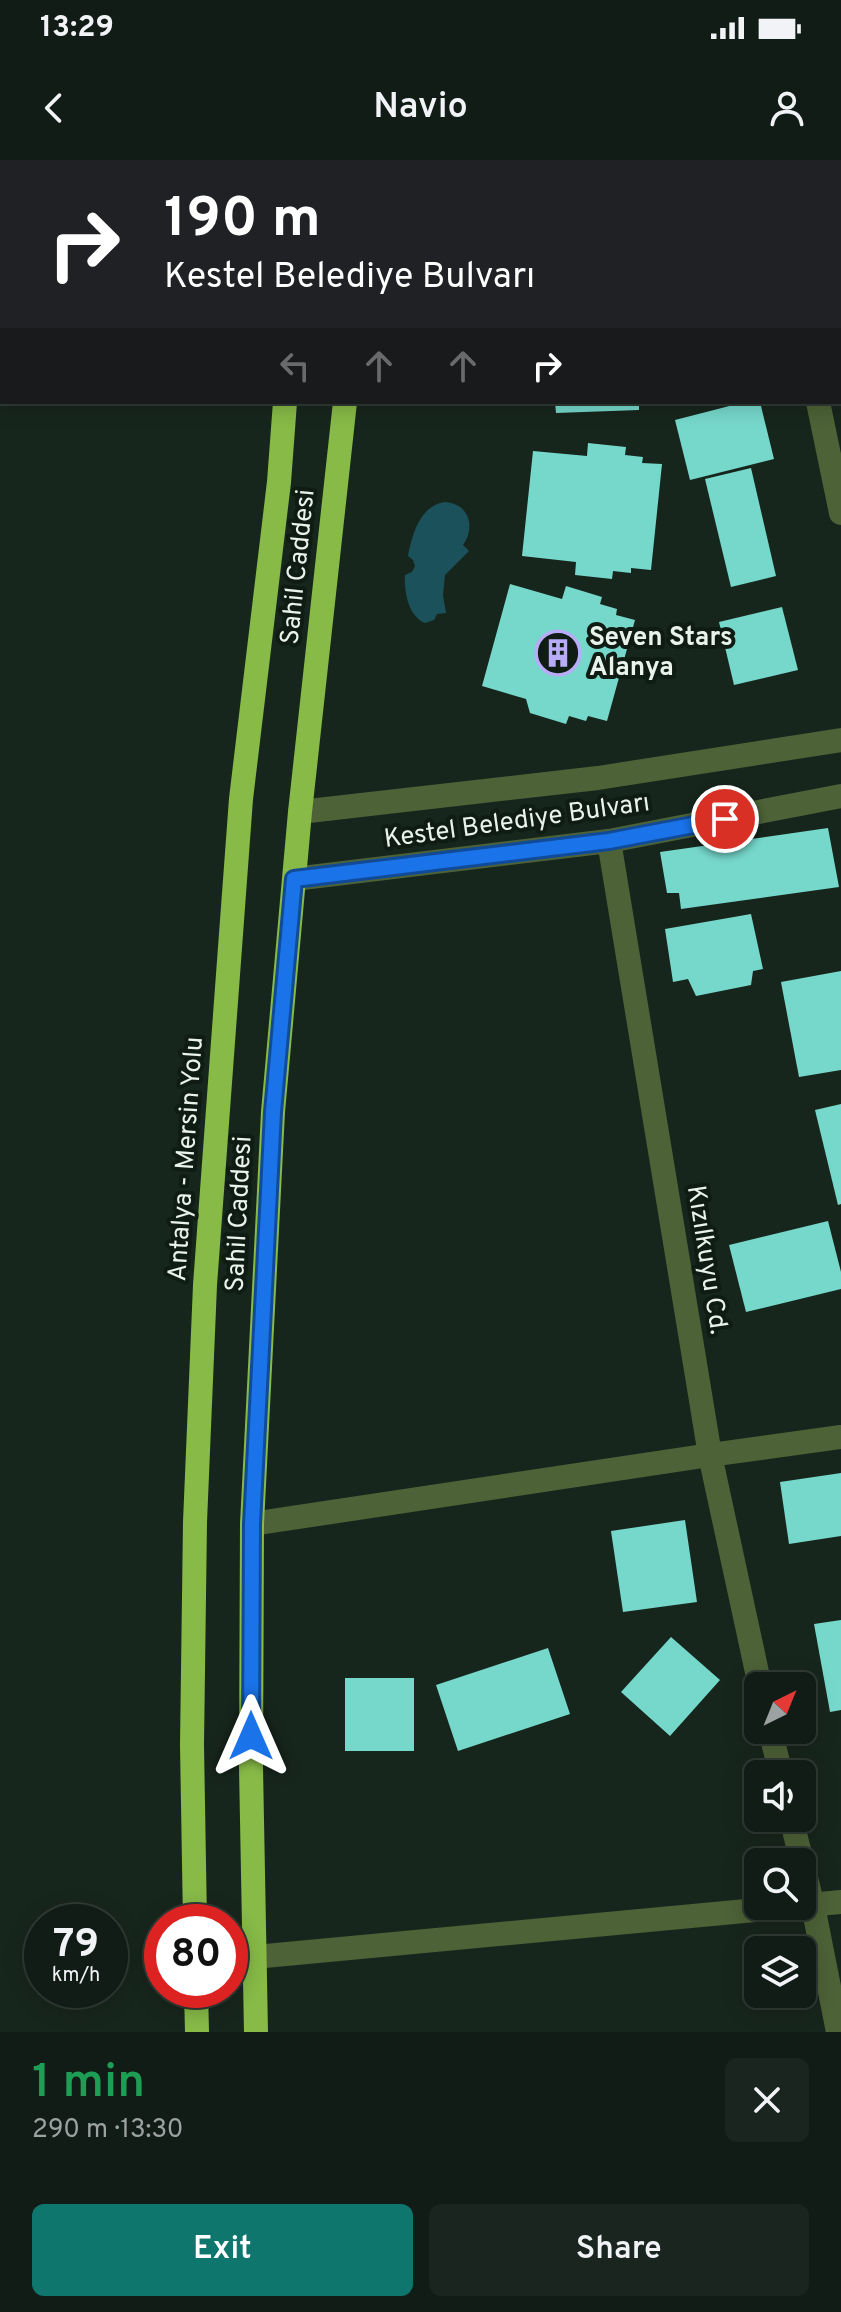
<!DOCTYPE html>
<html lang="en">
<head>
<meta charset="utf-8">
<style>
	body { margin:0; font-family:Overpass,sans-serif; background:#1a251f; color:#f1f3f6; height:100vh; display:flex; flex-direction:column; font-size:30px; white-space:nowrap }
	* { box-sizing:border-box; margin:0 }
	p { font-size:26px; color:#9ca1a1 }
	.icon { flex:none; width:44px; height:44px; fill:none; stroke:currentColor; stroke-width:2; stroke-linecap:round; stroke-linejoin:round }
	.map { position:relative; height:1872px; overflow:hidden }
	.drawer { display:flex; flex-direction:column; background:#111c16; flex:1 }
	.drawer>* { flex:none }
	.hud { position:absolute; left:0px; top:0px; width:842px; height:244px; box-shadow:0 4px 20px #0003,0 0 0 2px #303a35; background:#202124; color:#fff; overflow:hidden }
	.needle { width:52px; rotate:43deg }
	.controls { position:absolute; left:744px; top:1512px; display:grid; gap:16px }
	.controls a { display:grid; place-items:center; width:72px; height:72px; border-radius:12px; background:#111c16; box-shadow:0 4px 20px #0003,0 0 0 2px #303a35; font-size:40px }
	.speed { position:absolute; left:24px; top:1744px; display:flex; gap:16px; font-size:40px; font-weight:700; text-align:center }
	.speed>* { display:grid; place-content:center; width:104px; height:104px; border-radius:50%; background:#111c16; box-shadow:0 4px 20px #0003,0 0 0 2px #303a35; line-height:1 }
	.speed small { font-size:20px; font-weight:400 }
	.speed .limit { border:12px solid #d22; background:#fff; color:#111 }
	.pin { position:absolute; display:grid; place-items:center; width:68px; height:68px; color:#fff; margin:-34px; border:4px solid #fff; border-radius:50%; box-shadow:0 2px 8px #0007 }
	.me { position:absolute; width:88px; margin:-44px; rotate:0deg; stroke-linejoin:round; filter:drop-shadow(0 0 6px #0008) }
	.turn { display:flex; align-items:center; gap:28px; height:168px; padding:0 32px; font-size:36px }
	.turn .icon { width:104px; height:104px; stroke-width:2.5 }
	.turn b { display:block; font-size:56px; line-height:68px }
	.lanes { display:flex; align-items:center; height:76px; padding:0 32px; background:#0003; justify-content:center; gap:40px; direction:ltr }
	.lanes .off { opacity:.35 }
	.round { display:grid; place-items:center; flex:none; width:84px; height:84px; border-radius:12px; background:#1a251f }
	.summary { display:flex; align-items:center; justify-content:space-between; height:136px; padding:0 32px }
	h1 { font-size:48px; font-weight:600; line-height:60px; color:#1e9e55 }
	.button { display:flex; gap:16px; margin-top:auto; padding:16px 32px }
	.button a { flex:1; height:92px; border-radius:12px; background:#0f766e; color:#fff; font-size:32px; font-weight:600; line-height:92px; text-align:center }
	.button a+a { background:#1a251f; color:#f1f3f6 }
	.status { display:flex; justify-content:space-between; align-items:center; height:56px; padding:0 40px; background:#111c16; direction:ltr }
	.status svg { height:22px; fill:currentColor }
	header { display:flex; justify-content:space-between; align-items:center; height:104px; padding:0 32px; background:#111c16; font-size:36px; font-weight:600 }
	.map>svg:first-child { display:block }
</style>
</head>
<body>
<div class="status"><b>13:29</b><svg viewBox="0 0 49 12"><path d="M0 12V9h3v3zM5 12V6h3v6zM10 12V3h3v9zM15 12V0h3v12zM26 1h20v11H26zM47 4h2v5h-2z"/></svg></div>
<header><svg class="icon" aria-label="back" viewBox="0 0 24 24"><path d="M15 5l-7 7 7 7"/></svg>Navio<svg class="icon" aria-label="person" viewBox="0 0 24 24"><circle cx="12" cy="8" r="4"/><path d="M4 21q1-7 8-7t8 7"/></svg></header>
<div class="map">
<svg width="841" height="1872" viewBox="0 0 841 1872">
	<rect width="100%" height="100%" fill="#17261d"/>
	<path fill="#524b05" d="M0,0h81v2h-79v67h-2z"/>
	<path fill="#1b515a" d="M444,342c25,1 32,25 19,43l6,6 -24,24 -2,20 3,18 -9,1 -3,6 -9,3c-17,-7 -21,-32 -20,-48l7,-3 3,-6 -2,-6 -5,-4c4,-21 12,-50 36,-54z"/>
	<g fill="#76d8cb">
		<path d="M555,242h84v8l-83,3z"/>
		<path d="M745,242h15l14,57 -84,21 -15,-60z"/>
		<path d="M588,283l38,4 -1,8 18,2 -1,6 20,1 -11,106 -20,-2v5l-18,-2 -1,8 -37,-4 1,-13 -54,-6 11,-105 54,5z"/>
		<path d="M751,308l25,108 -45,11 -26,-108z"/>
		<path d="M510,424l52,15 4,-13 36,11 -2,7 17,5 -1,6 19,5 -28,101 -19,-5 -2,5 -17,-5 -3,8 -36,-11 -4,-14 -44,-13z"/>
		<path d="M782,447l16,63 -64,15 -15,-63z"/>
		<path d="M828,668l11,59 -158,22 -2,-16h-12l-7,-41z"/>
		<path d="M751,754l12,55 -10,2 -2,14 -55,11 -8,-17 -15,3 -8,-53z"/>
		<path d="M841,811v99l-42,7 -18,-95z"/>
		<path d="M841,944v100l-3,1 -23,-95z"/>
		<path d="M828,1061l13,51v17l-95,23 -17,-67z"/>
		<path d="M841,1313v63l-52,8 -9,-62z"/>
		<path d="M685,1360l12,82 -74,10 -12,-81z"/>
		<path d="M841,1460v90l-11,2 -16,-88z"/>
		<path d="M671,1477l49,43 -50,56 -49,-44z"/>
		<path d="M548,1488l22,66 -112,37 -22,-66z"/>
		<rect x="345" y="1518" width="69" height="73"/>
	</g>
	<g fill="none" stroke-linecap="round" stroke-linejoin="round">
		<g stroke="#4d6237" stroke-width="24">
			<path d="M88,0v2"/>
			<path d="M768,0l1,2"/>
			<path d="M831,0v2"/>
			<path d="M840,46l1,5"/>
			<path d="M0,75h2"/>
			<path d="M818,242l23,111"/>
			<path d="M300,652l298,-34 243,-38"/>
			<path d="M609,681l101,614 50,231"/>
			<path d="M294,719l315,-38 232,-45"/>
			<path d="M252,1364l458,-69 131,-18"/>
			<path d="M770,1570l11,44"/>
			<path d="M791,1658l22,88 25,126"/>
			<path d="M254,1797l587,-55"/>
		</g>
		<g stroke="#87ba47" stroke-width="24">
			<path d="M304,2v-2"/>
			<path d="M369,2v-2"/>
			<path d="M195,1762l-3,-177 3,-223 10,-237 36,-486 38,-317 6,-80"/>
			<path d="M196,1830l1,42"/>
			<path d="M256,1872l-5,-265 1,-243 21,-412 27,-300 45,-410"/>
		</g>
	</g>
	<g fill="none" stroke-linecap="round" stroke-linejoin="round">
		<g stroke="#114b97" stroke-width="20">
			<path id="route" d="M251,1576l1,-212 12,-235 9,-177 21,-233 315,-38 116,-22"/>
		</g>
		<use href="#route" stroke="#1a73e8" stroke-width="14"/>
	</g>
	<defs>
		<g id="building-ring" transform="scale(2.3)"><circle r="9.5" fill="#0e1c14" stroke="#b8abf7" stroke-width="1.5"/><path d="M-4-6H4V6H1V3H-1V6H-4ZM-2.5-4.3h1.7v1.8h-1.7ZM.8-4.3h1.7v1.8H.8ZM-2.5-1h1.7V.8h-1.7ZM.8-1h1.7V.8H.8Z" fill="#b8abf7"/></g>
	</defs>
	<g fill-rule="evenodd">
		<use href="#building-ring" x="558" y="493"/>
	</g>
	<g text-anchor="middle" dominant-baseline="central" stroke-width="8" stroke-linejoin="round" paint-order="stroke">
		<g font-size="26" fill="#e9f2ec" stroke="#0e1c14">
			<text transform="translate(299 407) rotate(-84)">Sahil Caddesi</text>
			<text transform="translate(517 662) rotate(-8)">Kestel Belediye Bulvarı</text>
			<text transform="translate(187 999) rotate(-86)">Antalya - Mersin Yolu</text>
			<text transform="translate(240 1054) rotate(-87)">Sahil Caddesi</text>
			<text transform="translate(706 1100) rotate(81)">Kızılkuyu Cd.</text>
		</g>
		<g font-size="26" font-weight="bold" fill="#e9f2ec" stroke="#0e1c14" text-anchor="start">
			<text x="589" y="478">Seven Stars<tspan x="589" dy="30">Alanya</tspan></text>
		</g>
	</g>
</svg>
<div class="controls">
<a><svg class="needle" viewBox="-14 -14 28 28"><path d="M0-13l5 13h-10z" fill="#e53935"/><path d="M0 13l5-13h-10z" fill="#9ca1a1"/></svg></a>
<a><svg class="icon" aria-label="sound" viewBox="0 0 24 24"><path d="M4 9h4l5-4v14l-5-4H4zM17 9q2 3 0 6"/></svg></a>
<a><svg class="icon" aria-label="search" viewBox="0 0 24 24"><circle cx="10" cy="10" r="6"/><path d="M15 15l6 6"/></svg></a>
<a><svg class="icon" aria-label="layers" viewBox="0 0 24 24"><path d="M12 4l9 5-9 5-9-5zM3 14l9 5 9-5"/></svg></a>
</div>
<div class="speed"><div>79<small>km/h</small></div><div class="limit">80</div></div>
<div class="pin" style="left:725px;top:659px;background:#d93025"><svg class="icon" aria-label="arrive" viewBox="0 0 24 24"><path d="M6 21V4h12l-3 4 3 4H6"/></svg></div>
<svg class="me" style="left:251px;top:1576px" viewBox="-20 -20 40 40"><path d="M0-17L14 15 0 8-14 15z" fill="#1a73e8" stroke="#fff" stroke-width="4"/></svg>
<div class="hud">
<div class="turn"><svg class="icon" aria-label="right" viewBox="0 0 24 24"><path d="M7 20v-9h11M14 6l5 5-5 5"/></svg><div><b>190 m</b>Kestel Belediye Bulvarı</div></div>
<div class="lanes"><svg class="icon off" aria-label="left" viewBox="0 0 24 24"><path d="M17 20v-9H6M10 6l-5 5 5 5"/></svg><svg class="icon off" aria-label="ahead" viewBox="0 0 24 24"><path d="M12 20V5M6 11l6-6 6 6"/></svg><svg class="icon off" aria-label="ahead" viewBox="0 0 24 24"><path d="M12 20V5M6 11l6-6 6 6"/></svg><svg class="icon" aria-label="right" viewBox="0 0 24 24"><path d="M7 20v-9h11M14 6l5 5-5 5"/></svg></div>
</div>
</div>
<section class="drawer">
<div class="summary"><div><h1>1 min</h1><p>290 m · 13:30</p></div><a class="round"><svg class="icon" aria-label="close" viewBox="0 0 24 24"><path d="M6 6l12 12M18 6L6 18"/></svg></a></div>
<div class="button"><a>Exit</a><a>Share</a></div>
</section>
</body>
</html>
